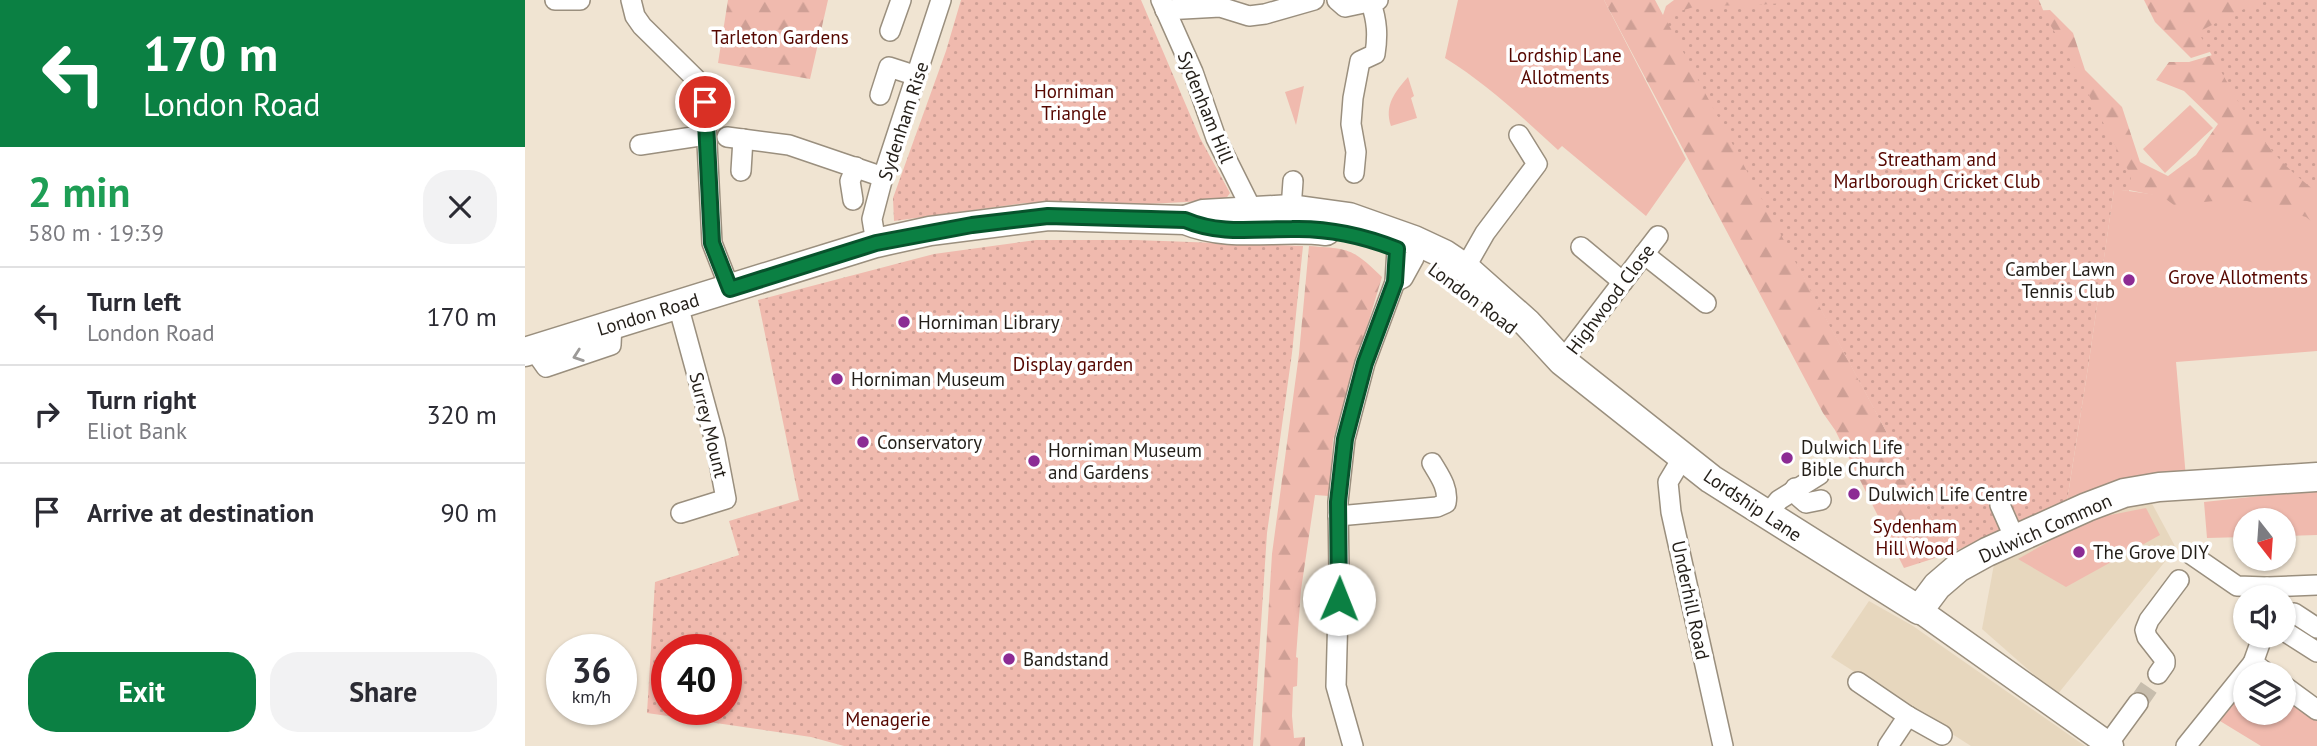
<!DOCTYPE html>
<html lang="en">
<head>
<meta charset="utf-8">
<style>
	body { margin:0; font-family:"PT Sans",sans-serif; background:#f2f2f3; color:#2b2b33; height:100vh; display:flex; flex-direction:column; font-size:26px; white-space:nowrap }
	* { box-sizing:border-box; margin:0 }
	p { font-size:23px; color:#7c7c81 }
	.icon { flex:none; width:38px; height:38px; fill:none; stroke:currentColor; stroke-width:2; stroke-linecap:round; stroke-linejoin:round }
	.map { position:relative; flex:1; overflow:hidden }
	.side { display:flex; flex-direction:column; background:#fff; width:525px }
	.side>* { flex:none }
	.guide { background:#0b8043; color:#fff; overflow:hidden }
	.needle { width:46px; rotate:163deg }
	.fabs { position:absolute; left:1708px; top:508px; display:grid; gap:14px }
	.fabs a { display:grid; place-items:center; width:63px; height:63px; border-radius:50%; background:#fff; box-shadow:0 2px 5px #0004; font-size:35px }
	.speed { position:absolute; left:21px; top:634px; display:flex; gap:14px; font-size:35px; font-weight:700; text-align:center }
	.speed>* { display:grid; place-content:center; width:91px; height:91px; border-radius:50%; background:#fff; box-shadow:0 2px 5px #0004; line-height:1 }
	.speed small { font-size:18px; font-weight:400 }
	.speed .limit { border:10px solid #d22; background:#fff; color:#111 }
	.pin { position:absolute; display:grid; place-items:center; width:60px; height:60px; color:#fff; margin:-30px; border:4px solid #fff; border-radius:50%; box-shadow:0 2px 7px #0007 }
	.me { position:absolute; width:77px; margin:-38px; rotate:1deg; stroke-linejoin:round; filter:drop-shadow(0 0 5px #0008) }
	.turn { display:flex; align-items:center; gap:24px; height:147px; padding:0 28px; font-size:32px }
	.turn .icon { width:91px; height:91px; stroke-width:2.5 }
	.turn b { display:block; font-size:49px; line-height:60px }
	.round { display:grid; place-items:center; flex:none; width:74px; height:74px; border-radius:28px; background:#f2f2f3 }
	.headline { display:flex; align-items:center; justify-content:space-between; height:119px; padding:0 28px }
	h1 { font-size:42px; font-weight:700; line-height:52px; color:#1e9e55 }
	.button { display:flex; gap:14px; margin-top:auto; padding:14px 28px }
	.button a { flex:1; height:80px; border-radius:28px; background:#0b8043; color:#fff; font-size:28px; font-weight:700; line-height:80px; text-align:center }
	.button a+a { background:#f2f2f3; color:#2b2b33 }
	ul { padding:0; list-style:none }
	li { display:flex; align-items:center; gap:21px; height:98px; padding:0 28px; border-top:2px solid #e1e1e2 }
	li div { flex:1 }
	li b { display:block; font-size:26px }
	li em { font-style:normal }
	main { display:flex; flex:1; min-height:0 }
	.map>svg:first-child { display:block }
</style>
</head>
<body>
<main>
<section class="side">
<div class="guide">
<div class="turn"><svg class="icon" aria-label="left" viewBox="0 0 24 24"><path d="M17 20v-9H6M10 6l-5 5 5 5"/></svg><div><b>170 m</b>London Road</div></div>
</div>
<div class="headline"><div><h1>2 min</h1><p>580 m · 19:39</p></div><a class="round"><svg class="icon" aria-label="close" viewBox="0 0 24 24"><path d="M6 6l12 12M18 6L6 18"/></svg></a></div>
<ul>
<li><svg class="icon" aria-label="left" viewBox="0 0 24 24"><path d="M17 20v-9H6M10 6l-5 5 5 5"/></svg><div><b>Turn left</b><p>London Road</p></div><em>170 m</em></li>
<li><svg class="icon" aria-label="right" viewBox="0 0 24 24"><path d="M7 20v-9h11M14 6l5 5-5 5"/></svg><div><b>Turn right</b><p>Eliot Bank</p></div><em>320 m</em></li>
<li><svg class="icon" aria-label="arrive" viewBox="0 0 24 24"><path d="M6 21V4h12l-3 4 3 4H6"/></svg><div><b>Arrive at destination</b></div><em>90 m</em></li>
</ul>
<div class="button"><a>Exit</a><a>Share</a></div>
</section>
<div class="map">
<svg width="1792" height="746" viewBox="0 0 1792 746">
	<defs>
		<pattern id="forest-firs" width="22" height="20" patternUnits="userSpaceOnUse" patternTransform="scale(1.75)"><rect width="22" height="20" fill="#f0baae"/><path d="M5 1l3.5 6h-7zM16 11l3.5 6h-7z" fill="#ce9f95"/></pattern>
		<pattern id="park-dots" width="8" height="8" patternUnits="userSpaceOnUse" patternTransform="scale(1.75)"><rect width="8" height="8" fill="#f0baae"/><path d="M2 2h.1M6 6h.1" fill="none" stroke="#ce9f95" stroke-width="1.8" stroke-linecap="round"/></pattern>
	</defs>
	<rect width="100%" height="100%" fill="#f0e4d2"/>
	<g fill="#e7d7be">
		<path d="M1624,498l27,50 -119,147 -75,-66 13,-70 104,-52z"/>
		<path d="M1344,601l44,25 172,120h-114l-140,-89z"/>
	</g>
	<g fill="#f0baae">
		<path d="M933,0h146l82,159 -40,57 -84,-70 -4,4c-36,-33 -71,-66 -113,-92z"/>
		<path d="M883,77l6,19 -3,2 6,20 -26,8c-7,-21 4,-34 17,-49z"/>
		<path d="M779,86l-8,39 -11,-33z"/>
		<path d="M1665,105l23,23 -48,45 -22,-24z"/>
		<path d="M1701,163l91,60v128l-141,11 10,116 -119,23 22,-140 25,-172 51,7z"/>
		<path d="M1792,490v45l-33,1v-16h-39v17l-38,1 -3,-36z"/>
		<path d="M1621,508l14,27 -94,52 -48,-28 53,-30 29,-12z"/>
		<path d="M1720,687v25h39v-22l33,25v31h-56l-41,-25z"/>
	</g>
	<g fill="url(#forest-firs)">
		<path d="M203,0h100l-18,79 -92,-16z"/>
		<path d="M1079,0h51l8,15 3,-9 8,-6h197l-75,262 155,291 -47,15 -69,-138 -12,-17z"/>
		<path d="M1619,0h158l-83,49 -28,9 -36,-36z"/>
		<path d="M1525,10l23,23 12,37 37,37 18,55 28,14 28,-21 22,-31 -34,-33 -28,-11 13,-18h20l30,-9 98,116v57l-11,-9 -59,-16 -23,-1 -50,5 -11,-8 -44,-9 -92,-177z"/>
		<path d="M784,246c41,3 43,2 73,31l-49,163 -4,56 -14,-1 -14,95 -5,67 2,1 -1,28 -4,1 -1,29 2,22 11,-1v9h-45l12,-192 27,-200z"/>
	</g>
	<g fill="url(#park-dots)" fill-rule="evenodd">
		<path d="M436,0h180l59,138 30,55 -5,7 -98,5 -102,-2 -131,18 -1,-23 53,-147z"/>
		<path d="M1293,0h221l8,20 14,22 70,134 -2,15 -15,-1 -25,171 -22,140 -116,52 -287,-537 33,-10 61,-1z"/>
		<path d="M1737,0h55v192c-62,-44 -81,-99 -119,-160z"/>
		<path d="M511,240h100l167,6 -11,107 -25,180 -14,213h-409l-33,-9 -164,-24 8,-131 84,-27 -10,-34 70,-21 -41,-200 176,-46zM142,649h59v60h-59z"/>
	</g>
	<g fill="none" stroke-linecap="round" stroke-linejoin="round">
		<path stroke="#c7bdad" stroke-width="19" stroke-dasharray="19 10" stroke-linecap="butt" d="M1613,703l20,-29"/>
		<g stroke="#9a8f7e" stroke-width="22">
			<g id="minor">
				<path d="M30,0h25"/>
				<path d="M106,0l4,16 7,10 57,56 6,20 7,141 18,46"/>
				<path d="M636,0l32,72 23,66 36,72 10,7"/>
				<path d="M812,0l8,7 33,-7"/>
				<path d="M640,10l55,-3 29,9 16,-2 49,-14"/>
				<path d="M365,31l11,-31"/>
				<path d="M355,95l9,-28 28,9"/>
				<path d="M202,137l62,8 94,32"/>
				<path d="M115,145l66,-10"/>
				<path d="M216,171l2,-32"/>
				<path d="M829,173l2,-21 -5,-28 2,-26 7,-37 15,-7c3,-19 2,-33 -4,-51"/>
				<path d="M328,200l-3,-19 6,-14"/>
				<path d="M766,209l2,-28"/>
				<path d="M351,243l-4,-24 11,-42 58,-177"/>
				<path d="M1056,247l42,35"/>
				<path d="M1119,254l62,49"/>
				<path d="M940,268l20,-35 52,-69 -18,-29"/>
				<path d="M870,282l8,-4 11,-20"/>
				<path d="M153,305l37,136 11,58 -45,14"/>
				<path d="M9,350l12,17 65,-22 1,-21"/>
				<path d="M1037,361l96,-125"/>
				<path d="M1158,457l-15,25 3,30 52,234"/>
				<path d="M1270,488l4,9 7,6 15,-3"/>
				<path d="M1475,505l15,34"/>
				<path d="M813,516l99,-9 9,-4c3,-15 -7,-28 -14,-40"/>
				<path d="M1241,516l13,-16 40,-25"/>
				<path d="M1667,555l45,31 30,1"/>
				<path d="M1742,597v-10l50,-2"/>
				<path d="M1769,613l23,15"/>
				<path d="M1759,631l33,21"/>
				<path d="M1728,663l10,-28"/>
				<path d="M1633,674l7,-10v-4l-18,-23 -2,-7 4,-10 30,-40"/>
				<path d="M1333,682l50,34 34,19"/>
				<path d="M1759,686l33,24"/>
				<path d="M1583,744l30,-41"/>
				<path d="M828,746l-17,-60 3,-114 -1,-70 7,-63 20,-76 30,-81 2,-33"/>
				<path d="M1363,746l20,-30"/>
				<path d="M1661,746l67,-83 15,11"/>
			</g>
		</g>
		<g stroke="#9a8f7e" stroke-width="27">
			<path id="major" d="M1394,610l192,136"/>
		</g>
		<g stroke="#9a8f7e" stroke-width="31">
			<g id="highway">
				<path d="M660,220l18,-6 88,-5 58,8 65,23 30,14 21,14 62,55 35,38 149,118 208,131 18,-24 21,-18 29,-16 100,-45 37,-14 35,-6 158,-10"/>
				<path d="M0,352l351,-109 54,-12 118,-15 137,4c46,19 94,5 141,11"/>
			</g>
		</g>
		<use href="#minor" stroke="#fff" stroke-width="19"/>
		<use href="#major" stroke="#fff" stroke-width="24"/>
		<use href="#highway" stroke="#fff" stroke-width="28"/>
	</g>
	<defs><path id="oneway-chevron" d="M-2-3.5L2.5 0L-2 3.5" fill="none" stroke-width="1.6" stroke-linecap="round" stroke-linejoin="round" transform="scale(1.75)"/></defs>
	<use stroke="#9c9a98" href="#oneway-chevron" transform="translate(53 356) rotate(161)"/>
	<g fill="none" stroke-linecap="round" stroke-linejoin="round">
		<g stroke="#07532c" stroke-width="18">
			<path id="route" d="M180,102l7,141 18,46 146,-46 96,-18 76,-9 137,4c35,15 69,9 107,9 35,-1 72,7 105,20l-2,33 -30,81 -20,76 -7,63 1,97"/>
		</g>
		<use href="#route" stroke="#0b8043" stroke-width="12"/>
	</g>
	<g fill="#8c2b94" stroke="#fff" stroke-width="2.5">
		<circle cx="1604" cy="280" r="7"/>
		<circle cx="379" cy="322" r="7"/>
		<circle cx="312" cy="379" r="7"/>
		<circle cx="338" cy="442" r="7"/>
		<circle cx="1262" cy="458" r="7"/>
		<circle cx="509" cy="461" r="7"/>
		<circle cx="1329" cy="494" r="7"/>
		<circle cx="1554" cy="552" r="7"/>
		<circle cx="484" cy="659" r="7"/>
	</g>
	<g text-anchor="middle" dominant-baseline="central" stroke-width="7" stroke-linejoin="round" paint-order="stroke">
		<g font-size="19" fill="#560700" stroke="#fff">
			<text x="255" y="37">Tarleton Gardens</text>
			<text x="1040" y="55">Lordship Lane<tspan x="1040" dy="22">Allotments</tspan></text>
			<text x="549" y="91">Horniman<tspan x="549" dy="22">Triangle</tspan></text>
			<text x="1412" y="159">Streatham and<tspan x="1412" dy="22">Marlborough Cricket Club</tspan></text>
			<text x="1713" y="277">Grove Allotments</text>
			<text x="548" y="364">Display garden</text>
			<text x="1390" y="526">Sydenham<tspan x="1390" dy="22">Hill Wood</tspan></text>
			<text x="363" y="719">Menagerie</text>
		</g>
		<g font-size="19" fill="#241f19" stroke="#fff">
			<text transform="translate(681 107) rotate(68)">Sydenham Hill</text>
			<text transform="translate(378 121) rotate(-72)">Sydenham Rise</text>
			<text transform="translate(948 298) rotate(37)">London Road</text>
			<text transform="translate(1085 299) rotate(-53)">Highwood Close</text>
			<text transform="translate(123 314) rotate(-17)">London Road</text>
			<text transform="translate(184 425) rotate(76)">Surrey Mount</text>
			<text transform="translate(1228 505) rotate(34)">Lordship Lane</text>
			<text transform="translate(1520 528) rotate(-24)">Dulwich Common</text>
			<text transform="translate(1166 600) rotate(78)">Underhill Road</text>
		</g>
		<g font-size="19" fill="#241f19" stroke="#fff" text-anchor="start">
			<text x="1590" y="269" text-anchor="end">Camber Lawn<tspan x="1590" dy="22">Tennis Club</tspan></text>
			<text x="393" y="322">Horniman Library</text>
			<text x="326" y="379">Horniman Museum</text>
			<text x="352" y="442">Conservatory</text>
			<text x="1276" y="447">Dulwich Life<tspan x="1276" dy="22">Bible Church</tspan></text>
			<text x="523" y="450">Horniman Museum<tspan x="523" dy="22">and Gardens</tspan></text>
			<text x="1343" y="494">Dulwich Life Centre</text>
			<text x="1568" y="552">The Grove DIY</text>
			<text x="498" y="659">Bandstand</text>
		</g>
	</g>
</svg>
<div class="fabs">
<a><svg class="needle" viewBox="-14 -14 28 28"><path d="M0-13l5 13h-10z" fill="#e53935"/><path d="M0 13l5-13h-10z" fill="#7c7c81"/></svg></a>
<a><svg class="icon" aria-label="sound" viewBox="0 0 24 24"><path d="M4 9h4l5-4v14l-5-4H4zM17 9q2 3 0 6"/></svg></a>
<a><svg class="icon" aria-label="layers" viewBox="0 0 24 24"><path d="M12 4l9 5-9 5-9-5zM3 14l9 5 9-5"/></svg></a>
</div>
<div class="speed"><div>36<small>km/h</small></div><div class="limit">40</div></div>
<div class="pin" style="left:180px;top:102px;background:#d93025"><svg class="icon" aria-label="arrive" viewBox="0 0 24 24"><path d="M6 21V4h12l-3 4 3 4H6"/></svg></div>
<svg class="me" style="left:814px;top:599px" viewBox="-20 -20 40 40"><circle r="19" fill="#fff"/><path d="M0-13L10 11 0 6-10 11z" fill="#0b8043"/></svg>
</div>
</main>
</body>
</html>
